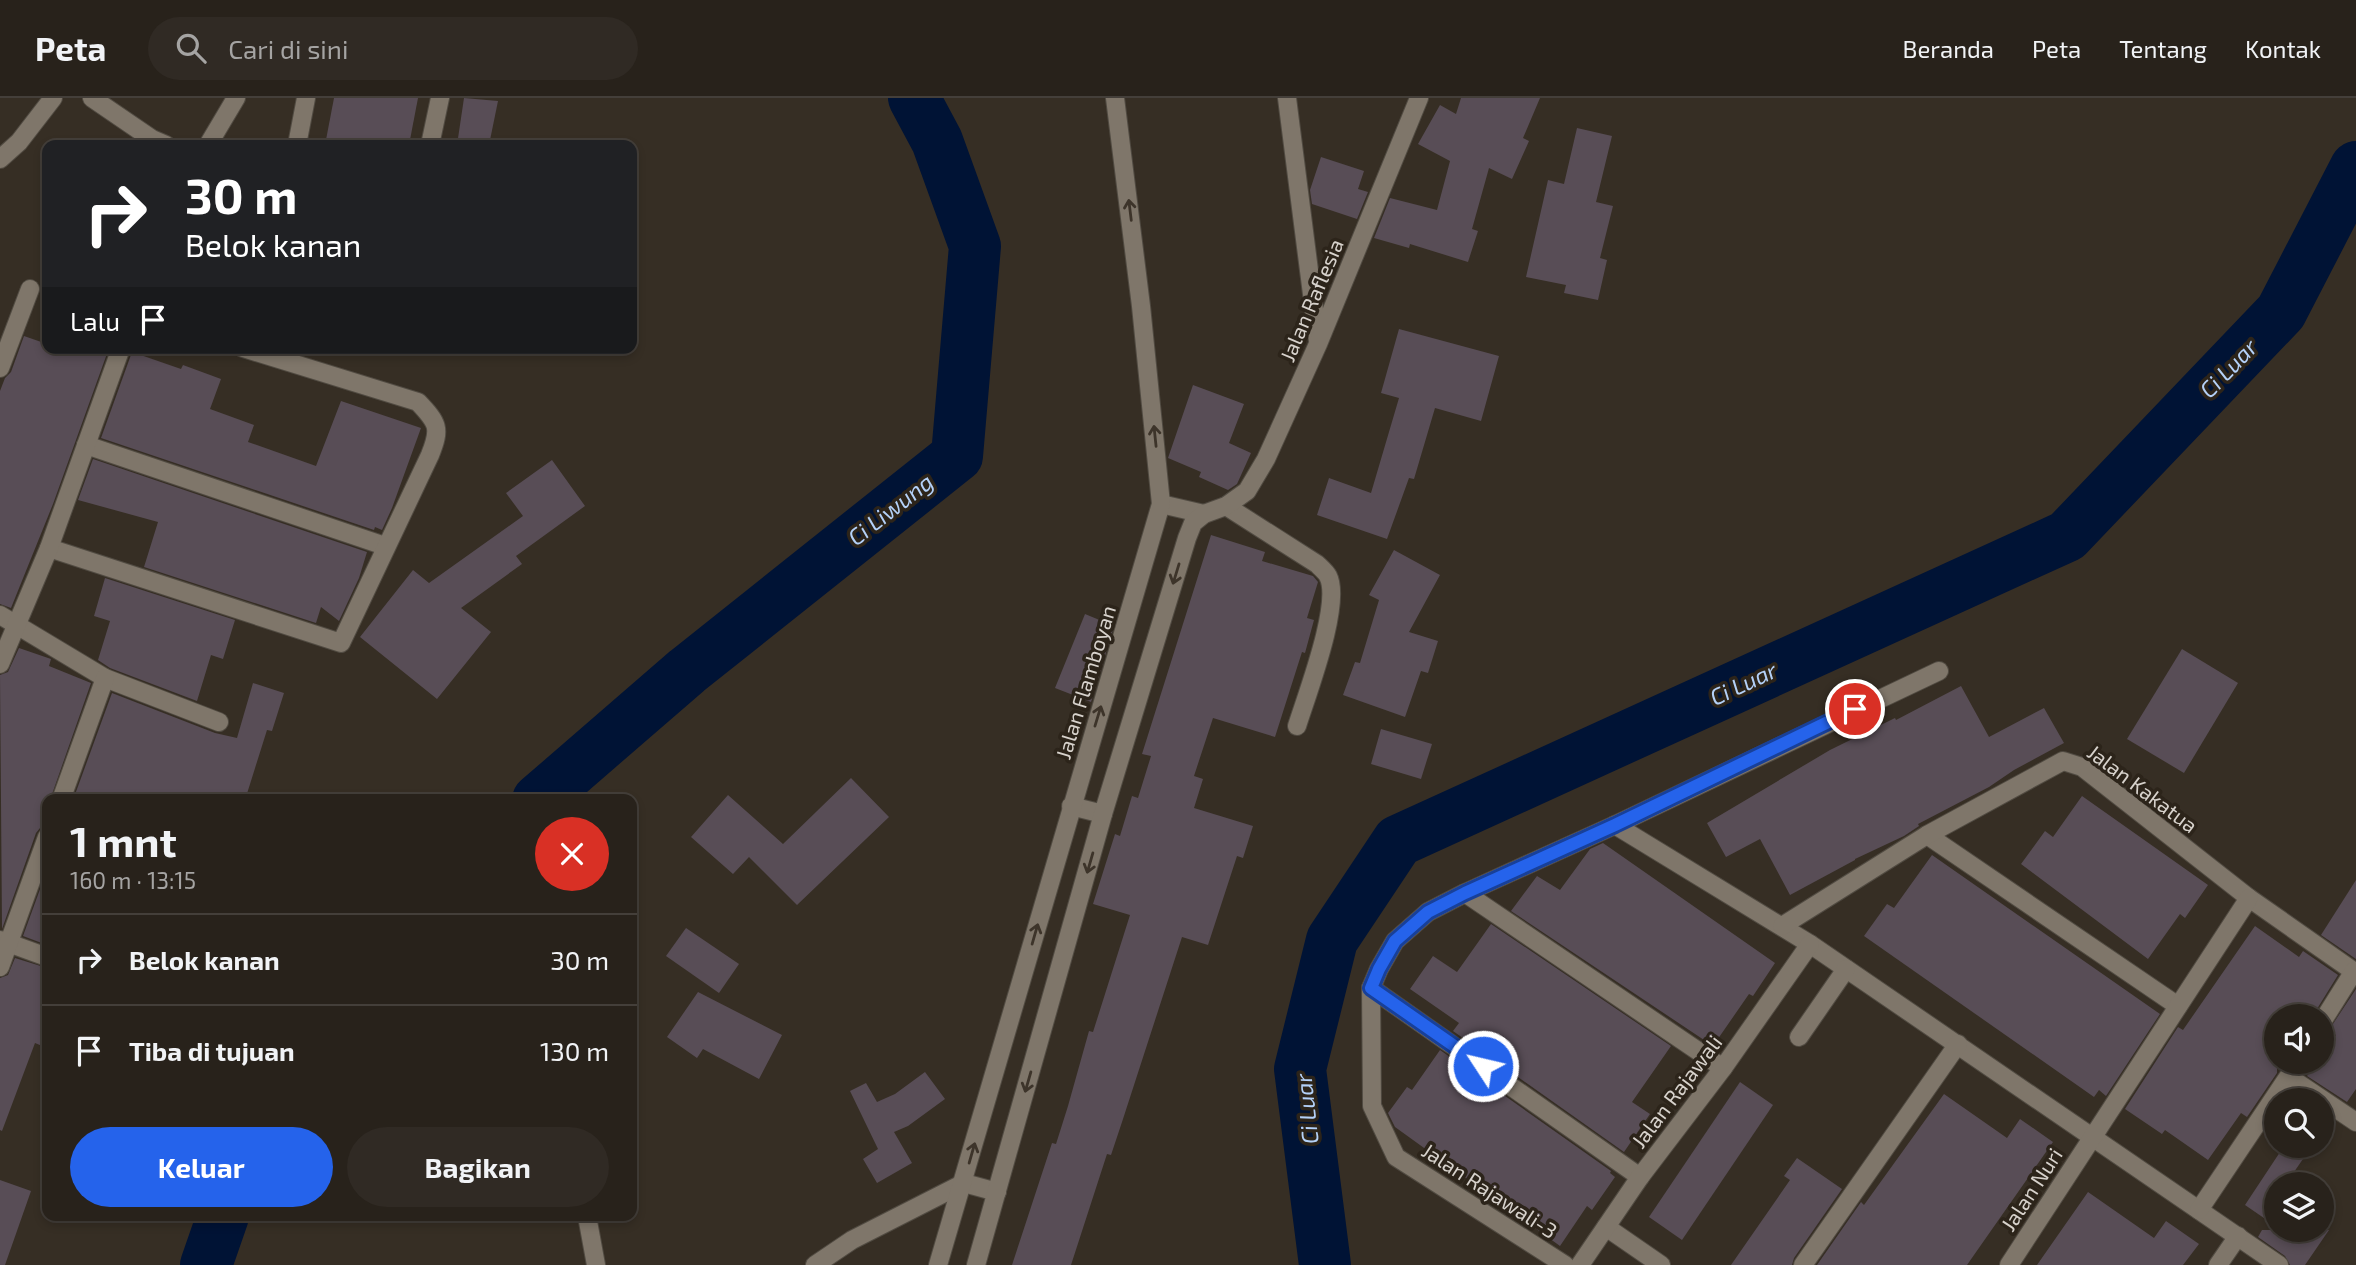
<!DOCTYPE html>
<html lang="id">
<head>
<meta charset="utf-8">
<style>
	body { margin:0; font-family:"Exo 2",sans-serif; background:#302a24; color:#f1f3f6; height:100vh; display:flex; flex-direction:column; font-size:26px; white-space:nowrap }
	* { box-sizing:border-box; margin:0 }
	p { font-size:23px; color:#a5a4a3 }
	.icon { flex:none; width:38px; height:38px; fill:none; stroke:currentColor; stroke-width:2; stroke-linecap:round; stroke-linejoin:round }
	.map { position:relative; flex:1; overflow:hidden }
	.drawer { position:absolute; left:42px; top:696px; width:595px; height:427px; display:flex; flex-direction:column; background:#28221b; border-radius:14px; box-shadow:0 4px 10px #0003,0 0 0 2px #443f3a }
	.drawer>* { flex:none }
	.banner { position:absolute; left:42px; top:42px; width:595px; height:214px; border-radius:14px; box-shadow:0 4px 10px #0003,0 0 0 2px #443f3a; background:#202124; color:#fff; overflow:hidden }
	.tools { position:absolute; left:2264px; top:906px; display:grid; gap:14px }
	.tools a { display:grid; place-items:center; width:70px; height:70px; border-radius:50%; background:#28221b; box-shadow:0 4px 10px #0003,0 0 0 2px #443f3a; font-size:35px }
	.pin { position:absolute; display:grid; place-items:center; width:60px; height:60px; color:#fff; margin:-30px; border:4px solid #fff; border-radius:50%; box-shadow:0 2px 7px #0007 }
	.me { position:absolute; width:77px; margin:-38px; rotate:305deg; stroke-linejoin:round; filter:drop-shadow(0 0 5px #0008) }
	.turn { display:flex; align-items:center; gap:24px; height:147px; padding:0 28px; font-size:32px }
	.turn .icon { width:91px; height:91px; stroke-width:2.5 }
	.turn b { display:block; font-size:49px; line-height:60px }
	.then { display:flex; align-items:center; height:66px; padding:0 28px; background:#0003; gap:14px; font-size:26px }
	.round { display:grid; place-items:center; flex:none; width:74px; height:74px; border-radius:37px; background:#302a24 }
	.overview { display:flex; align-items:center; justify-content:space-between; height:119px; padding:0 28px }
	h1 { font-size:42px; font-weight:700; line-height:52px }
	.primary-button { display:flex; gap:14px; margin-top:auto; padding:14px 28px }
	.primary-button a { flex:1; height:80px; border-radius:42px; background:#2563eb; color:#fff; font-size:28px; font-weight:700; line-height:80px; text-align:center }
	.primary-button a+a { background:#302a24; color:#f1f3f6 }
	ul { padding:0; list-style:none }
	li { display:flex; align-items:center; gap:21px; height:91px; padding:0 28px; border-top:2px solid #443f3a }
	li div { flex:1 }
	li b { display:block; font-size:26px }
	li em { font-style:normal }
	header { display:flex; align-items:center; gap:42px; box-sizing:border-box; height:98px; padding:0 35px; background:#28221b; border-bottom:2px solid #443f3a }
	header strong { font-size:33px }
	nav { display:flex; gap:38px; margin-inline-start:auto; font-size:24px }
	.search { width:490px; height:63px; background:#302a24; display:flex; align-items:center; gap:18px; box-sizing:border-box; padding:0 24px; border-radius:38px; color:#a5a4a3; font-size:26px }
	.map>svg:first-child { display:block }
</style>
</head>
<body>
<header>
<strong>Peta</strong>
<div class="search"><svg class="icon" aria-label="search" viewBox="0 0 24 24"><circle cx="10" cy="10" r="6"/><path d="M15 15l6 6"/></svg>Cari di sini</div>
<nav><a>Beranda</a><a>Peta</a><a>Tentang</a><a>Kontak</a></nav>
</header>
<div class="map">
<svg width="2356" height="1167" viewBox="0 0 2356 1167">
	<rect width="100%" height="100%" fill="#362e24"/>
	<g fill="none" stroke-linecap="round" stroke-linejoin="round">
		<g stroke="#001335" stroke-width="52">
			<path d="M538,702l149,-129 270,-215 18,-210 -38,-105 -23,-43"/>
			<path d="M206,1167l17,-49"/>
			<path d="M1325,1167l-25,-196 32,-129 66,-99 669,-305 214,-224 75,-145"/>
		</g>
	</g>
	<g fill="#584d56">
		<path d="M334,0h84l-9,47h-84z"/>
		<path d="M464,0l34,3 -9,44h-32z"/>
		<path d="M1461,0h79l-17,40 6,3 -17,38 -23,-11 -17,61 6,2 -10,31 -58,-18 -1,4 -35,-10 16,-40 47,12 13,-49 -32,-17 22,-39 16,9z"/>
		<path d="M1577,30l35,8 -16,66 17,4 -13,52 7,2 -9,40 -34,-7 2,-8 -40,-8 22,-97 16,4z"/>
		<path d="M1321,59l43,14 -6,18 10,3 -11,27 -45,-15 -2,-14z"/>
		<path d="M1399,231l100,27 -18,65 -46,-13 -21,71 -5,-1 -22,61 -70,-24 12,-37 42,15 28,-95 -18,-5z"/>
		<path d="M24,238l23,8v4h62l-56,156 -42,104 -11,-4v-213l5,-13 6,-6z"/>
		<path d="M132,254l49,17 2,-4 38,14 -11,30 44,16 -6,17 68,24 25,-65 80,27 -29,80 -10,22 -7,-3 -1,3 -273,-92z"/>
		<path d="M1193,287l51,19 -15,39 22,10 -14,31 -9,6 -29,-13 2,-5 -33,-14z"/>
		<path d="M93,361l274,93 -8,26 -20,43 -18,-14 -5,16 -172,-56 14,-45 -80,-22z"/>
		<path d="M552,362l33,46 -69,50 6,8 -61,44 30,24 -54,67 -77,-62 53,-67 16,13 94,-67 -17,-23z"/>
		<path d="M1211,437l54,17 -3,9 51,15 5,6 -11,36 7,2 -9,33 -3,-1 -27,85 -62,-19 -19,58 9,3 -9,29 59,18 -10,32 -6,-2 -29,89 -26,-8 -59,182 -12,36 -4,-1 -36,111h-59l40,-122 4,1 12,-38 21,-75 4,1 37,-117 -37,-11 22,-70 5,2 12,-40 6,2 13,-42 -9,-2z"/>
		<path d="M1394,452l46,25 -31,57 29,9 -10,32 -7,-2 -16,46 -62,-22 12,-33 5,1 19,-63 -10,-5z"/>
		<path d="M105,480l130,42 -12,39 -12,-4 -14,46 -87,-33 -12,-8 12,-39 -16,-5z"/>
		<path d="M1085,516l29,12 -23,76 -36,-14z"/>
		<path d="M19,550l32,11 -2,7 42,17 -41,117h-3v26l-7,2 -4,5 -34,96 -2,-254 8,-3z"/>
		<path d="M2182,551l56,34 -54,90 -57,-34z"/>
		<path d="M253,585l31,10 -12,38 -5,-1 -22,70h-172l39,-107 103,40 22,5z"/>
		<path d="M1961,588l28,51 55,-29 20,35 -50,27 -25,17 -71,37 1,2 -15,10 -49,23v1l-65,35 -30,-56 -34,18 -19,-34 123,-73 65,-32 1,2z"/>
		<path d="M1381,631l51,15 -11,35 -50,-15z"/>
		<path d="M851,680l38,39 -92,88 -48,-48 -16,17 -42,-37 37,-42 55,49z"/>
		<path d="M2082,698l126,89 -23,33 -5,-4 -32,45 -127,-95 24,-33 8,6z"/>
		<path d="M1603,745l172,120 -22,33 -4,-2 -36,52 -202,-135 26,-35 23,14 30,-41z"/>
		<path d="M1932,757l228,159 -54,82 -7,-6 -5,7 -230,-161 23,-32 7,4z"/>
		<path d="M47,772v75l-24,-9z"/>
		<path d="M2356,782v79l-35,-24z"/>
		<path d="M1491,826l180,122 -39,56 18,12 -26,38 -171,-121 6,-8 -49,-34 23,-33 24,16z"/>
		<path d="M2255,828l44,31 4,-6 35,24 -26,42h-35v56l-30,44 -6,-4 -33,47 -43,-30 -3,4 -37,-25 53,-82 5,3z"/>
		<path d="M686,830l53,36 -20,29 -53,-37z"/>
		<path d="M15,860l32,10v80l-12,-5 -33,88 -2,-1v-152l8,-3z"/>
		<path d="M2356,891v100l-9,13 -40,-26 10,-14h5v-8l14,-19 -7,-5z"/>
		<path d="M698,894l84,43 -23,44 -56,-30 -6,9 -30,-21z"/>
		<path d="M1440,952l171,121 -1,2 5,4 -23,33 -5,-4 -27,40 -165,-119 -7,-14 19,-26 5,3z"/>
		<path d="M925,974l20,27 -37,27 -14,6 18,31 -35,20 -14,-24 15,-10 -28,-58 16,-8 11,19 18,-8z"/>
		<path d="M1740,984l33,23 -91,135 -33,-23z"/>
		<path d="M1944,996l63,44 13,-19 33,23 -86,123h-150l44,-63 3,3z"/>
		<path d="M2284,1048h28l-27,39h-8v42l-32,-22z"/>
		<path d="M1797,1060l45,31 -48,69 -2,7h-61l59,-85 -6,-4z"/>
		<path d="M0,1082l31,11 -26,74h-5z"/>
		<path d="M2088,1094l66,46 12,-17 33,23 -16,21h-146z"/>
		<path d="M2262,1132h67l-24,35h-15l-5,-9 -27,-19z"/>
	</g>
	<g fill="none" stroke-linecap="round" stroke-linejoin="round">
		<g stroke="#514b42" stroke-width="20">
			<g id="minor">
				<path d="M92,0l60,41 14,6"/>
				<path d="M1287,0l31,243"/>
				<path d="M208,47l28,-47"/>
				<path d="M297,47l9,-47"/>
				<path d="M430,47l10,-47"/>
				<path d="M0,61l19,-17 34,-44"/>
				<path d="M0,270l30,-79"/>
				<path d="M86,347l299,101"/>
				<path d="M1161,406l43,10"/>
				<path d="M1226,408l91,58c3,3 9,8 11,12 14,27 -21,118 -31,150"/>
				<path d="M49,450l292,95 89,-188c11,-27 8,-32 -12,-53l-175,-54"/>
				<path d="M0,517l105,63 114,44"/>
				<path d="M0,566l49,-116 72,-200"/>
				<path d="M61,702l44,-122"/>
				<path d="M1071,708l32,8"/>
				<path d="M1615,727l195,119 469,321"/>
				<path d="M1927,737l251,171"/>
				<path d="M1465,795l258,175"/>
				<path d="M1782,828l145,-91 136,-74 19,6 167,131 107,75"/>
				<path d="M0,842l47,17"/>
				<path d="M0,869l47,-130"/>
				<path d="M1371,890l269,189"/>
				<path d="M2322,924l32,-51"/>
				<path d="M1799,939l47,-68"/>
				<path d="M2289,979l67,45"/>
				<path d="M2199,1112l99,-148"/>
				<path d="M587,1118l9,49"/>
				<path d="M1606,1129l55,38"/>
				<path d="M815,1167l37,-25 112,-57 33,9"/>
				<path d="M938,1167l223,-761 -20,-198 -26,-208"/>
				<path d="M976,1167l127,-451 84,-276 6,-15 11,-9 22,-8 21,-15 19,-32 52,-115 101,-246"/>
				<path d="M1565,1167l-169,-108 -24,-51 -1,-118 8,-19 16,-28 33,-29 37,-19 150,-68 324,-154"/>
				<path d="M1580,1167l60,-88 83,-109 87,-124"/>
				<path d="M1803,1167l155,-221"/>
				<path d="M2009,1167l240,-367"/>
				<path d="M2218,1167l20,-29"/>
			</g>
		</g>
		<use href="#minor" stroke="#7f766a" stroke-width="18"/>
	</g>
	<defs><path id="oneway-shaft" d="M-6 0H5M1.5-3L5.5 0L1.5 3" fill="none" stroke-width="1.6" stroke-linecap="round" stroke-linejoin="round" transform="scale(1.75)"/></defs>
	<g stroke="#3d342a">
		<use href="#oneway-shaft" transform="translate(1130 112) rotate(-97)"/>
		<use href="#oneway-shaft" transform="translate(1155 338) rotate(-96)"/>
		<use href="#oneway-shaft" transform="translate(1176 476) rotate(107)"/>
		<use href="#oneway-shaft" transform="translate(1098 618) rotate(-73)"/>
		<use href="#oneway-shaft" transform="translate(1090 765) rotate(106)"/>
		<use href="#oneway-shaft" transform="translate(1035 836) rotate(-74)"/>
		<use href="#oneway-shaft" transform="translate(1028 984) rotate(106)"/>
		<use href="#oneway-shaft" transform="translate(972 1055) rotate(-74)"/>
	</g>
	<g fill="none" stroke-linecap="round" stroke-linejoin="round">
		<g stroke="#184099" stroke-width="18">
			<path id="route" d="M1483,968l-112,-78 8,-19 16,-28 33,-29 37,-19 150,-68 240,-116"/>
		</g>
		<use href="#route" stroke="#2563eb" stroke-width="12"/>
	</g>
	<g text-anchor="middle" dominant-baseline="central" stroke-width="7" stroke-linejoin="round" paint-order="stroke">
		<g font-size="21" fill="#d7d2cc" stroke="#2c241a">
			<text transform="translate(1311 202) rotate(-67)">Jalan Raflesia</text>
			<text transform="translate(1085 584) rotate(-73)">Jalan Flamboyan</text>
			<text transform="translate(2143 690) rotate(37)">Jalan Kakatua</text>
			<text transform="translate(1676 993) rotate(-53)">Jalan Rajawali</text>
			<text transform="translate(2031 1091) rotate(-57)">Jalan Nuri</text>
			<text transform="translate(1490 1092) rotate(33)">Jalan Rajawali-3</text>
		</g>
		<g font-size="23" font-style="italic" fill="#b4d1f8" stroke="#2c241a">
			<text transform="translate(2228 270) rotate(-46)">Ci Luar</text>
			<text transform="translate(890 411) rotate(-38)">Ci Liwung</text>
			<text transform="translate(1743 585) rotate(-25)">Ci Luar</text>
			<text transform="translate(1306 1011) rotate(-96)">Ci Luar</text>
		</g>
	</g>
</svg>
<div class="tools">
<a><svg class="icon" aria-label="sound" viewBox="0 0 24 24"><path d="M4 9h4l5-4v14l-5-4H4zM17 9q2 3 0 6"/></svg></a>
<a><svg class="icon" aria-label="search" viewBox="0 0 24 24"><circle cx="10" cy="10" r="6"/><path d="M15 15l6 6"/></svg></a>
<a><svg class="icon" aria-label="layers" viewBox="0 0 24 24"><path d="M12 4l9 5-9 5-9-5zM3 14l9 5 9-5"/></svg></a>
</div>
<div class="pin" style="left:1855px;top:611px;background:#d93025"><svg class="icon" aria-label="arrive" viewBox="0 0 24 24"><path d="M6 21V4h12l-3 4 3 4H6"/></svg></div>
<svg class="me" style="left:1483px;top:968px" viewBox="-20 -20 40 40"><circle r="17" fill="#2563eb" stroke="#fff" stroke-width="3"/><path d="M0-11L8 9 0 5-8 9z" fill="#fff"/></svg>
<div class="banner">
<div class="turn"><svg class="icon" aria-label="right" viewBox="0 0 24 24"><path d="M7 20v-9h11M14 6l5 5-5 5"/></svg><div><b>30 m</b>Belok kanan</div></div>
<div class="then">Lalu<svg class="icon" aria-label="arrive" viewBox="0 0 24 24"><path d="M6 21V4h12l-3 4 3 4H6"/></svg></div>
</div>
<section class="drawer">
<div class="overview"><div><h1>1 mnt</h1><p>160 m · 13:15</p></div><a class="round" style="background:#d93025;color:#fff"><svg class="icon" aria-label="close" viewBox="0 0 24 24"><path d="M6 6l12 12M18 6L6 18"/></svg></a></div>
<ul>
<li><svg class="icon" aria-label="right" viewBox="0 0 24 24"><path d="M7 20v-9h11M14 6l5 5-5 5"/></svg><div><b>Belok kanan</b></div><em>30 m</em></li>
<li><svg class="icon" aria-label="arrive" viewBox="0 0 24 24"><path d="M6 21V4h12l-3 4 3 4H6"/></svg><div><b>Tiba di tujuan</b></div><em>130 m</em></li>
</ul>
<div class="primary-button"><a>Keluar</a><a>Bagikan</a></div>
</section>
</div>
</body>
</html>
